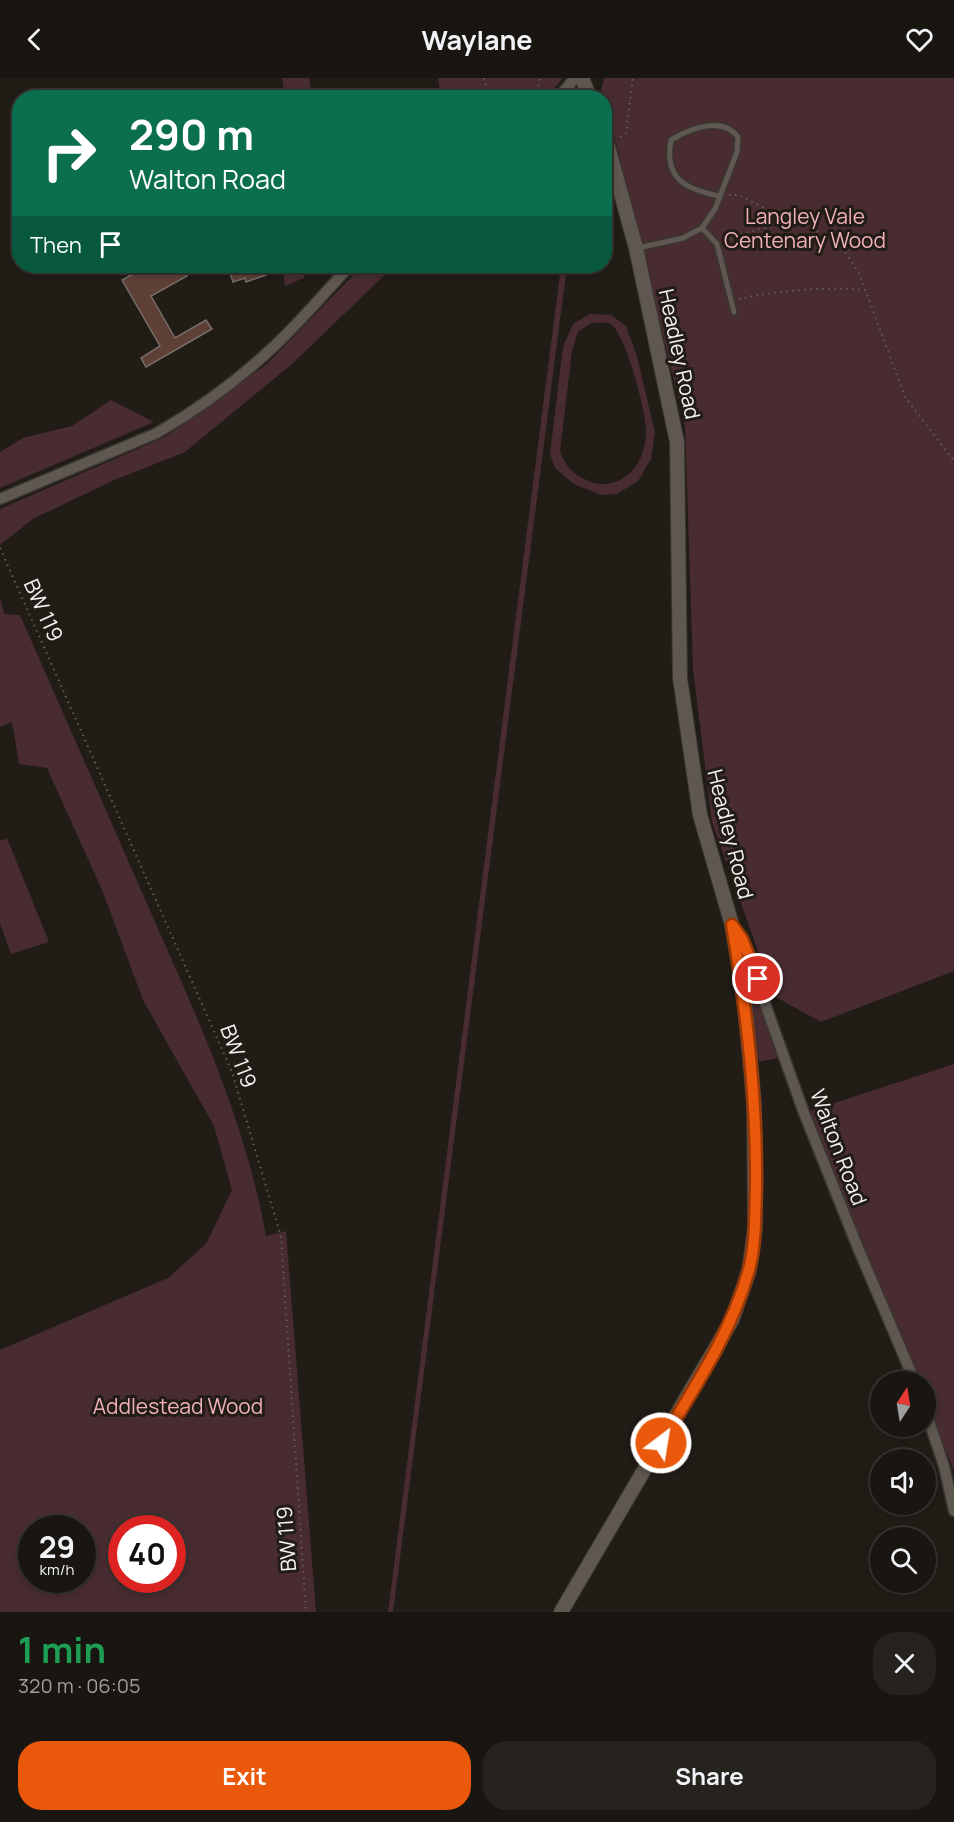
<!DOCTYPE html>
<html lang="en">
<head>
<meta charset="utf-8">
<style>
	body { margin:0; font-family:Manrope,sans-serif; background:#26221e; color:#f1f3f6; height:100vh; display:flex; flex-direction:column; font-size:22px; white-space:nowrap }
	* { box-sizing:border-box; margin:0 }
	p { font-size:20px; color:#9f9f9f }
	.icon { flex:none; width:33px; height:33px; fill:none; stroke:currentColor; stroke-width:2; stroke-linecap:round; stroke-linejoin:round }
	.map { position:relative; height:1534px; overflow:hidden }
	.panel { display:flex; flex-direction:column; background:#191510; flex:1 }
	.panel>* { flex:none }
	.banner { position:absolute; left:12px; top:12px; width:600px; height:183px; border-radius:24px; box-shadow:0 3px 9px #0003,0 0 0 2px #373430; background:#0b6e4f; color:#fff; overflow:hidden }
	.needle { width:39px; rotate:12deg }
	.fabs { position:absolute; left:870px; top:1293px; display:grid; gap:12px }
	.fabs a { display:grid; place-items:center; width:66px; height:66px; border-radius:50%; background:#191510; box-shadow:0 3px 9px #0003,0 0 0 2px #373430; font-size:30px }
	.speed { position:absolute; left:18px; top:1437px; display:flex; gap:12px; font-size:30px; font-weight:700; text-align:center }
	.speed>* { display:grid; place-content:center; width:78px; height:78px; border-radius:50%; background:#191510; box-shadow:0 3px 9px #0003,0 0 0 2px #373430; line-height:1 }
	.speed small { font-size:15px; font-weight:400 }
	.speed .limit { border:9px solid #d22; background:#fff; color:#111 }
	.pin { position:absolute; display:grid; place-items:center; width:51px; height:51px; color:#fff; margin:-26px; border:3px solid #fff; border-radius:50%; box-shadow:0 2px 6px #0007 }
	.me { position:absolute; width:66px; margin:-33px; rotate:31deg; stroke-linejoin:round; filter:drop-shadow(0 0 4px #0008) }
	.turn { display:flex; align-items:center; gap:21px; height:126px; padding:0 18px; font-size:27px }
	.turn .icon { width:78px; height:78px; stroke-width:2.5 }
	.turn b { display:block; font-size:42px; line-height:51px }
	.then { display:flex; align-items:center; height:57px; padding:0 18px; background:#0003; gap:12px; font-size:22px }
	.round { display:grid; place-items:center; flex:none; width:63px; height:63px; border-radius:24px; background:#26221e }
	.overview { display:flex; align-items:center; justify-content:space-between; height:102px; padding:0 18px }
	h1 { font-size:36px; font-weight:700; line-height:45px; color:#1e9e55 }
	.cta { display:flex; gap:12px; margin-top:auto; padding:12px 18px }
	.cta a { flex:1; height:69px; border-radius:24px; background:#ea580c; color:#fff; font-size:24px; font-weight:700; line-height:69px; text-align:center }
	.cta a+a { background:#26221e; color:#f1f3f6 }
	header { display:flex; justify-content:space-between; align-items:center; height:78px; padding:0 18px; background:#191510; font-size:27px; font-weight:700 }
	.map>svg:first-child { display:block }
</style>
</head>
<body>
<header><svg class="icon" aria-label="back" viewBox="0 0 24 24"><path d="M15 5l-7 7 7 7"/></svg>Waylane<svg class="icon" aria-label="heart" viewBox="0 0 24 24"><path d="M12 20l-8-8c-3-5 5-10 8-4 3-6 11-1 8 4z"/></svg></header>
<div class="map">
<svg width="954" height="1534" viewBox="0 0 954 1534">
	<rect width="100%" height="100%" fill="#211c16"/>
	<g fill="#482c31" fill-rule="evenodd">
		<path d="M282,0h27l3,19h-27z"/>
		<path d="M438,0h125l-16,19 -106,1z"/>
		<path d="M604,0h350v893l-133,51 -47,-26 -62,-174 -19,-153 -8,-243 -77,-315 -7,-20z"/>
		<path d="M282,188h22v12l-19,8z"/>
		<path d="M362,188h32l-102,98 -107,88 -73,29 -79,38 -33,26v-36l165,-72 102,-73z"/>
		<path d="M561,188h6l-174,1346h-5z"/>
		<path d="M590,236l21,1 15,11 11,30 18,77 -4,26 -13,22 -21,13 -16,1 -27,-11 -19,-16 -5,-14 13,-107 10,-23zM591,245c5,0 13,-1 18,0 16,6 39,94 37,111 -1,17 -7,33 -21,43 -10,7 -23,9 -34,5 -17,-7 -25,-14 -31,-31l12,-100 6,-19z"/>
		<path d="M111,322l43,22 -154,66v-36l23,-14 49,-12z"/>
		<path d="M0,519l4,17 16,1c44,100 88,200 132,300 46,104 94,208 114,321l20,-5 30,381h-316v-262l168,-72 38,-34 26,-54 -18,-64 -71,-126 -41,-110 -55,-122 -28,-4 -7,-42 -12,5zM32,1450h50v52h-50zM122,1450h50v52h-50z"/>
		<path d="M7,760l42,104 -38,12 -11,-31v-82z"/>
		<path d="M745,882l33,98 -19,4 -16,-100z"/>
		<path d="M954,986v406l-28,-64v-24l-11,-1 -111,-268z"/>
	</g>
	<g fill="#5e4036" stroke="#776d69" stroke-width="1.5">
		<path d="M148,188h33l6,10 -36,20 24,42 31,-18 6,9 -66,38 -5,-9 19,-12 -38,-66z"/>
		<path d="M228,188h34l4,9 -20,7 -1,-4 -12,4z"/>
	</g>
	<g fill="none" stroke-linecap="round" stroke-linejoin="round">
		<g stroke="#3a3632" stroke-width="8">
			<g id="service">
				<path d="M702,150l15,16 17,68"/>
				<path d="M638,170l45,-10 19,-10 13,-19 22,-57 1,-15c-16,-21 -47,-9 -67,3 -7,39 14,49 48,56"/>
			</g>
		</g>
		<g stroke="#3a3632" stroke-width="13">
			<g id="minor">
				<path d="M558,20l17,-20"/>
				<path d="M0,421l157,-66c40,-23 79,-51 113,-83 28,-25 53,-56 80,-84"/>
				<path d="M733,848l9,13 62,174 54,135 57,134"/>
				<path d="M926,1334l18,54 10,45"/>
			</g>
		</g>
		<g stroke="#3a3632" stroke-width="16">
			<g id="tertiary">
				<path d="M582,0l8,20"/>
				<path d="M561,1534l171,-292 17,-49 6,-43 -1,-125 -10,-109 -12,-69 -32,-110 -20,-137 -3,-236 -41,-194 -32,-116"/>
			</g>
		</g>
		<g stroke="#625e58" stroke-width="2" stroke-dasharray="1.5 4.5" stroke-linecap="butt">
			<path d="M484,0l5,20"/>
			<path d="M535,20l5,-20"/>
			<path d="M620,59l6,-4 7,-55"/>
			<path d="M729,117h10l27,14 46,19 29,18 18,27 46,124 49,64"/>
			<path d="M724,163c27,-12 50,-16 79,-16"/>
			<path d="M739,221c35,-8 89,-13 125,-9"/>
			<path d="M0,470l232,524 49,165 25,375"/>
		</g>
		<use href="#service" stroke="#5e5850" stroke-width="5"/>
		<use href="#minor" stroke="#5e5850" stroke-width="10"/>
		<use href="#tertiary" stroke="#5e5850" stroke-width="14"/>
	</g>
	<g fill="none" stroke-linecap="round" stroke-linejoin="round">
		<g stroke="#983908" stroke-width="15">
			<path id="route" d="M661,1365c33,-55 69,-108 87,-170 8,-27 7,-57 8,-86 1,-88 -9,-175 -24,-262l10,14 16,40"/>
		</g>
		<use href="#route" stroke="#ea580c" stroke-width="10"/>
	</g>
	<g text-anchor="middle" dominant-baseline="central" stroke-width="6" stroke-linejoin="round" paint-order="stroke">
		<g font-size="21" fill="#f1b1bb" stroke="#211c16">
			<text x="805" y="138">Langley Vale<tspan x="805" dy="24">Centenary Wood</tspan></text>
			<text x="178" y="1328">Addlestead Wood</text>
		</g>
		<g font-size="21" fill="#f6f2ee" stroke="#211c16">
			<text transform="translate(680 276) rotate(78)">Headley Road</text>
			<text transform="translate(44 532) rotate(66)">BW 119</text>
			<text transform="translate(731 756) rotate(76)">Headley Road</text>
			<text transform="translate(239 978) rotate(69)">BW 119</text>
			<text transform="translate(839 1069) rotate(69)">Walton Road</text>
			<text transform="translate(286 1461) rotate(-94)">BW 119</text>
		</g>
	</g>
</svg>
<div class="fabs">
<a><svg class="needle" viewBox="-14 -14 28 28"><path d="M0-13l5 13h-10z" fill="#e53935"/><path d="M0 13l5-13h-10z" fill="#9f9f9f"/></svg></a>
<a><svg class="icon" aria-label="sound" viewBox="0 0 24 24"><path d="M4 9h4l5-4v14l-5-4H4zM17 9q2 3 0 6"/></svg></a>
<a><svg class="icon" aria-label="search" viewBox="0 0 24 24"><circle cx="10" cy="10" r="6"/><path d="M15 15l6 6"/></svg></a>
</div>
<div class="speed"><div>29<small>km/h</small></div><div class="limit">40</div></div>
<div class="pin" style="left:758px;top:901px;background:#d93025"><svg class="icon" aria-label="arrive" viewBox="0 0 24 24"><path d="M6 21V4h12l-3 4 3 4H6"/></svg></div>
<svg class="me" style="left:661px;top:1365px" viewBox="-20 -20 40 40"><circle r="17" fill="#ea580c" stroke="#fff" stroke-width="3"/><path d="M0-11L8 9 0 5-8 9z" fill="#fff"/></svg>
<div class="banner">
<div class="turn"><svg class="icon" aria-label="right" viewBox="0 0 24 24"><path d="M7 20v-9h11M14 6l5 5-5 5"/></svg><div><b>290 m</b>Walton Road</div></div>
<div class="then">Then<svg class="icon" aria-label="arrive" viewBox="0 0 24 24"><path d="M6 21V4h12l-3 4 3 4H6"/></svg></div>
</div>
</div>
<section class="panel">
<div class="overview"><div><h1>1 min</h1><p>320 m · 06:05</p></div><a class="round"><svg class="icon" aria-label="close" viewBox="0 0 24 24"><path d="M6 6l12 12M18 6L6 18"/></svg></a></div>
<div class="cta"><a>Exit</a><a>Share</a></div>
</section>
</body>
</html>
